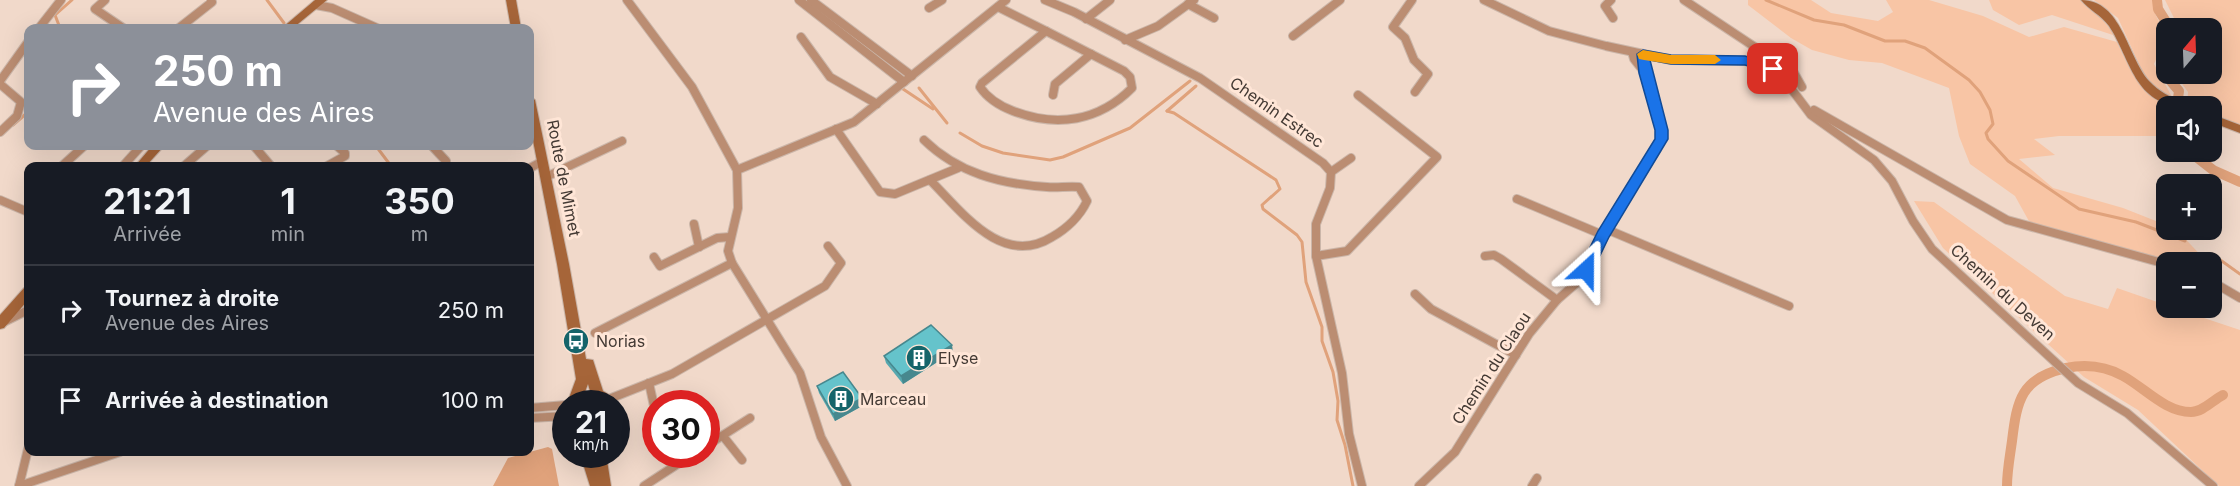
<!DOCTYPE html>
<html lang="fr">
<head>
<meta charset="utf-8">
<style>
	body { margin:0; font-family:Inter,sans-serif; background:#242831; color:#f1f3f6; height:100vh; display:flex; flex-direction:column; font-size:22px; white-space:nowrap }
	* { box-sizing:border-box; margin:0 }
	p { font-size:20px; color:#9ea1a6 }
	.icon { flex:none; width:33px; height:33px; fill:none; stroke:currentColor; stroke-width:2; stroke-linecap:round; stroke-linejoin:round }
	.map { position:relative; flex:1; overflow:hidden }
	.drawer { position:absolute; left:24px; top:162px; width:510px; height:294px; display:flex; flex-direction:column; background:#171b24; border-radius:12px; box-shadow:0 6px 24px #0002 }
	.drawer>* { flex:none }
	.guide { position:absolute; left:24px; top:24px; width:510px; height:126px; border-radius:12px; box-shadow:0 6px 24px #0002; background:#8c9099; color:#fff; overflow:hidden }
	.needle { width:39px; rotate:19deg }
	.tools { position:absolute; left:2156px; top:18px; display:grid; gap:12px }
	.tools a { display:grid; place-items:center; width:66px; height:66px; border-radius:12px; background:#171b24; box-shadow:0 6px 24px #0002; font-size:30px }
	.speed { position:absolute; left:552px; top:390px; display:flex; gap:12px; font-size:30px; font-weight:700; text-align:center }
	.speed>* { display:grid; place-content:center; width:78px; height:78px; border-radius:50%; background:#171b24; box-shadow:0 6px 24px #0002; line-height:1 }
	.speed small { font-size:15px; font-weight:400 }
	.speed .limit { border:9px solid #d22; background:#fff; color:#111 }
	.pin { position:absolute; display:grid; place-items:center; width:51px; height:51px; color:#fff; margin:-26px; border-radius:12px; box-shadow:0 3px 9px #0006 }
	.me { position:absolute; width:66px; margin:-33px; rotate:24deg; stroke-linejoin:round; filter:drop-shadow(0 0 4px #0008) }
	.turn { display:flex; align-items:center; gap:21px; height:126px; padding:0 30px; font-size:27px }
	.turn .icon { width:78px; height:78px; stroke-width:2.5 }
	.turn b { display:block; font-size:42px; line-height:51px }
	.eta { display:flex; justify-content:space-evenly; align-items:center; height:102px; text-align:center }
	.eta b { font-size:36px; font-weight:700; line-height:42px }
	ul { padding:0; list-style:none }
	li { display:flex; align-items:center; gap:18px; height:90px; padding:0 30px; border-top:2px solid #363941 }
	li div { flex:1 }
	li b { display:block; font-size:22px }
	li em { font-style:normal }
	.map>svg:first-child { display:block }
</style>
</head>
<body>
<div class="map">
<svg width="2240" height="486" viewBox="0 0 2240 486">
	<rect width="100%" height="100%" fill="#f1d9ca"/>
	<g fill="#f8c5a5">
		<path d="M1748,0h63l20,13 47,8 15,-9 -7,-12h43l54,16 46,21 35,-10 53,15c14,30 21,47 51,64h-2v30h-107l-25,3 21,16 -36,4 34,29 70,20 43,17v5h11l30,32h-33l-144,-39 -15,-27 -45,-32 -11,-28 -10,-48 -67,-25 -33,-3 -37,-10 -21,-12 -43,-33z"/>
		<path d="M1989,0h92l15,12 20,24 -64,-21 -33,10 -26,-15z"/>
		<path d="M2094,0h60c-3,11 4,17 7,27 4,13 -2,26 -7,37l18,33 -12,-5 -16,-17 -26,-57z"/>
		<path d="M2165,0h75v125l-29,-10v-9h-24l1,-14 -13,-18h36v-46h-32z"/>
		<path d="M1914,201l20,1 131,94 43,13 9,-21 49,17v3h8l66,22v156h-21l-81,-76 -54,-33 -141,-129z"/>
	</g>
	<path fill="#e0a27b" d="M548,447l4,2 7,37h-66l15,-28z"/>
	<g fill="none" stroke-linecap="round" stroke-linejoin="round">
		<g stroke="#e0a27b" stroke-width="3">
			<path d="M267,0l17,23"/>
			<path d="M1766,0l48,20 30,5 41,16h20l20,7 44,32 11,12 10,18 3,14 -7,9 2,6 20,22 71,48 57,13 49,19"/>
			<path d="M60,28l-5,-13 17,-15"/>
			<path d="M919,88l28,35"/>
			<path d="M903,89l30,20"/>
			<path d="M1167,111l7,2 102,67 4,9 -18,16 1,4 34,26 5,7 4,40 16,45v14l11,31 5,29 -1,19 8,25 8,41"/>
			<path d="M1167,111l29,-25"/>
			<path d="M13,125l15,-13"/>
			<path d="M960,133l22,13 21,7 47,7 13,-3 67,-29 60,-47"/>
			<path d="M376,146l15,20"/>
			<path d="M2212,254l28,20"/>
		</g>
		<g stroke="#e0a27b" stroke-width="10">
			<path d="M2157,0l1,9 12,19"/>
			<path d="M2166,54c-7,16 3,25 13,37l-2,15"/>
			<path d="M2190,152l23,18 27,12"/>
			<path d="M2007,486c0,-15 3,-30 5,-45 5,-41 9,-63 54,-73 20,-4 39,-2 57,8 22,12 42,36 68,36 12,0 22,-12 32,-17"/>
		</g>
		<g stroke="#cbb6a9" stroke-width="10">
			<g id="street">
				<path d="M105,0l-10,9 28,19"/>
				<path d="M627,0l65,87 45,83 1,38 -10,43 4,12 68,110 21,64 26,49"/>
				<path d="M799,0l105,82"/>
				<path d="M811,0l101,76"/>
				<path d="M1045,0l29,12 126,66 123,85 8,9 -1,16 -14,36v32l26,117 7,61 13,52"/>
				<path d="M1412,0l-19,27 12,11 9,22 14,14 -13,18"/>
				<path d="M1484,0l65,31 57,15 65,14 74,1 19,3 14,7 33,44 63,45 18,21 21,40 19,28 146,134 49,30 86,73"/>
				<path d="M1611,0l-6,6 8,12"/>
				<path d="M1684,0l110,73 8,14"/>
				<path d="M1188,4l26,14"/>
				<path d="M316,5l16,3 45,20"/>
				<path d="M998,7l48,24"/>
				<path d="M929,8l13,-8"/>
				<path d="M1086,19l24,-19"/>
				<path d="M39,28l22,-28"/>
				<path d="M179,28l33,-26 -1,-2"/>
				<path d="M1046,31l78,40 6,6 2,11c-33,33 -75,40 -119,23 -13,-5 -25,-12 -33,-24l2,-4z"/>
				<path d="M1293,36l47,-36"/>
				<path d="M801,37l29,40 47,27"/>
				<path d="M1125,40l33,-14 36,-26"/>
				<path d="M1632,52l2,7 11,14"/>
				<path d="M0,81l28,-39"/>
				<path d="M0,84l21,18 -4,14 -17,16"/>
				<path d="M1053,95l2,-11 36,-30"/>
				<path d="M1814,110l193,110 159,44"/>
				<path d="M836,129l44,63 15,2 63,-26"/>
				<path d="M924,140c34,33 76,44 123,47 10,1 21,-1 32,0l8,14c-7,15 -21,28 -35,36 -50,31 -90,-25 -122,-57"/>
				<path d="M254,146l17,20"/>
				<path d="M432,146l14,15"/>
				<path d="M62,166l22,-20"/>
				<path d="M123,166l18,-20"/>
				<path d="M184,166l23,-20"/>
				<path d="M327,166l18,-10v-3l-8,-7"/>
				<path d="M530,168l13,-7"/>
				<path d="M737,170l117,-48 152,-122"/>
				<path d="M1331,172l20,-14"/>
				<path d="M546,177l76,-36"/>
				<path d="M1517,199l86,36"/>
				<path d="M0,200l28,12"/>
				<path d="M694,224l5,23"/>
				<path d="M1606,229l183,77"/>
				<path d="M1316,256l31,-5 90,-94 -79,-62"/>
				<path d="M1485,256l9,-1 7,4 56,41"/>
				<path d="M654,257l6,9 57,-28 13,-1"/>
				<path d="M2211,281l29,17"/>
				<path d="M1415,294l16,15 85,46"/>
				<path d="M0,324l28,-14"/>
				<path d="M595,333l137,-70"/>
				<path d="M649,383l7,32"/>
				<path d="M604,401l68,-27 153,-88 16,-23 -13,-17"/>
				<path d="M530,408l36,-3"/>
				<path d="M530,418l36,-2"/>
				<path d="M723,436l19,24"/>
				<path d="M706,446l44,-28"/>
				<path d="M19,486l101,-34"/>
				<path d="M19,486l9,-37"/>
				<path d="M644,486l49,-32"/>
				<path d="M1419,486l36,-34 74,-118 28,-34 23,-20 23,-45 54,-86 4,-10v-9l-16,-57 -2,-19"/>
				<path d="M1532,486l5,-8"/>
			</g>
		</g>
		<g stroke="#cbb6a9" stroke-width="2">
			<g id="secondary">
				<path d="M315,0h12l-34,28h-11z"/>
				<path d="M506,0h10l5,28h-10z"/>
				<path d="M2081,0c41,0 46,56 68,81 10,11 22,16 35,22l1,3c-51,0 -54,-47 -76,-80 -8,-11 -20,-16 -28,-26z"/>
				<path d="M530,96l5,4 34,164 17,95 7,1 10,31 5,3 3,10h-14l-5,-6 -4,-14 -7,18 -5,2 -5,-2 -2,-4 7,-19 -19,-115 -27,-139z"/>
				<path d="M2211,114l29,11v8l-29,-11z"/>
				<path d="M152,146h12l-18,20h-11z"/>
				<path d="M28,287v13l-24,28 -4,1v-14l24,-27z"/>
				<path d="M580,454h26l5,32h-21z"/>
			</g>
		</g>
		<use href="#street" stroke="#bb8d72" stroke-width="8"/>
		<use href="#secondary" fill="#a66539" fill-rule="evenodd"/>
	</g>
	<g fill="#57a8af">
		<path d="M953,352l-50,32 -17,-21 -2,-7z"/>
		<path d="M817,386l45,12 2,7 -29,16 -16,-28z"/>
	</g>
	<g fill="#47888e">
		<path d="M952,345l1,7 -50,32 -2,-8z"/>
		<path d="M862,398l2,7 -29,16 -2,-7z"/>
	</g>
	<g fill="#65c3cb" stroke="#47888e" stroke-width="1.5">
		<path d="M931,325l21,20 -51,31 -17,-20z"/>
		<path d="M843,372l19,26 -29,16 -16,-28z"/>
	</g>
	<path fill="#1a73e8" stroke="#114b97" stroke-width="1.5" d="M1643,50l28,5 74,1 33,10 1,3 -6,4 -28,-8 -74,-1 -21,-4 18,70v9l-59,98 -18,37 -5,2 -7,-6 19,-39 57,-92v-9l-16,-57 -2,-19z"/>
	<path fill="#f59e0b" d="M1643,50l28,5h44l6,5 -6,4h-44l-27,-4 -5,-1 -2,-5z"/>
	<defs>
		<g id="bus-disc" transform="scale(1.35)"><circle r="9.5" fill="#15646a" stroke="#ffe6d7"/><path d="M-5-6H5V4H4V6H2V4H-2V6H-4V4H-5ZM-3.5-4V0h7V-4ZM-3.5 1.2v1.5H-2V1.2ZM2 1.2v1.5H3.5V1.2Z" fill="#fff"/></g>
		<g id="building-disc" transform="scale(1.35)"><circle r="9.5" fill="#15646a" stroke="#ffe6d7"/><path d="M-4-6H4V6H1V3H-1V6H-4ZM-2.5-4.3h1.7v1.8h-1.7ZM.8-4.3h1.7v1.8H.8ZM-2.5-1h1.7V.8h-1.7ZM.8-1h1.7V.8H.8Z" fill="#fff"/></g>
	</defs>
	<g fill-rule="evenodd">
		<use href="#bus-disc" x="576" y="341"/>
		<use href="#building-disc" x="919" y="358"/>
		<use href="#building-disc" x="841" y="399"/>
	</g>
	<g text-anchor="middle" dominant-baseline="central" stroke-width="6" stroke-linejoin="round" paint-order="stroke">
		<g font-size="16" fill="#443a34" stroke="#ffe6d7">
			<text transform="translate(1277 112) rotate(35)">Chemin Estrec</text>
			<text transform="translate(564 178) rotate(79)">Route de Mimet</text>
			<text transform="translate(2003 292) rotate(42)">Chemin du Deven</text>
			<text transform="translate(1491 368) rotate(-57)">Chemin du Claou</text>
		</g>
		<g font-size="16" fill="#443a34" stroke="#ffe6d7" text-anchor="start">
			<text x="596" y="341">Norias</text>
			<text x="938" y="358">Elyse</text>
			<text x="860" y="399">Marceau</text>
		</g>
	</g>
</svg>
<div class="tools">
<a><svg class="needle" viewBox="-14 -14 28 28"><path d="M0-13l5 13h-10z" fill="#e53935"/><path d="M0 13l5-13h-10z" fill="#9ea1a6"/></svg></a>
<a><svg class="icon" aria-label="sound" viewBox="0 0 24 24"><path d="M4 9h4l5-4v14l-5-4H4zM17 9q2 3 0 6"/></svg></a>
<a>+</a>
<a>−</a>
</div>
<div class="speed"><div>21<small>km/h</small></div><div class="limit">30</div></div>
<div class="pin" style="left:1773px;top:69px;background:#d93025"><svg class="icon" aria-label="arrive" viewBox="0 0 24 24"><path d="M6 21V4h12l-3 4 3 4H6"/></svg></div>
<svg class="me" style="left:1586px;top:270px" viewBox="-20 -20 40 40"><path d="M0-17L14 15 0 8-14 15z" fill="#1a73e8" stroke="#fff" stroke-width="4"/></svg>
<div class="guide">
<div class="turn"><svg class="icon" aria-label="right" viewBox="0 0 24 24"><path d="M7 20v-9h11M14 6l5 5-5 5"/></svg><div><b>250 m</b>Avenue des Aires</div></div>
</div>
<section class="drawer">
<div class="eta">
<div><b>21:21</b><p>Arrivée</p></div>
<div><b>1</b><p>min</p></div>
<div><b>350</b><p>m</p></div>
</div>
<ul>
<li><svg class="icon" aria-label="right" viewBox="0 0 24 24"><path d="M7 20v-9h11M14 6l5 5-5 5"/></svg><div><b>Tournez à droite</b><p>Avenue des Aires</p></div><em>250 m</em></li>
<li><svg class="icon" aria-label="arrive" viewBox="0 0 24 24"><path d="M6 21V4h12l-3 4 3 4H6"/></svg><div><b>Arrivée à destination</b></div><em>100 m</em></li>
</ul>
</section>
</div>
</body>
</html>
